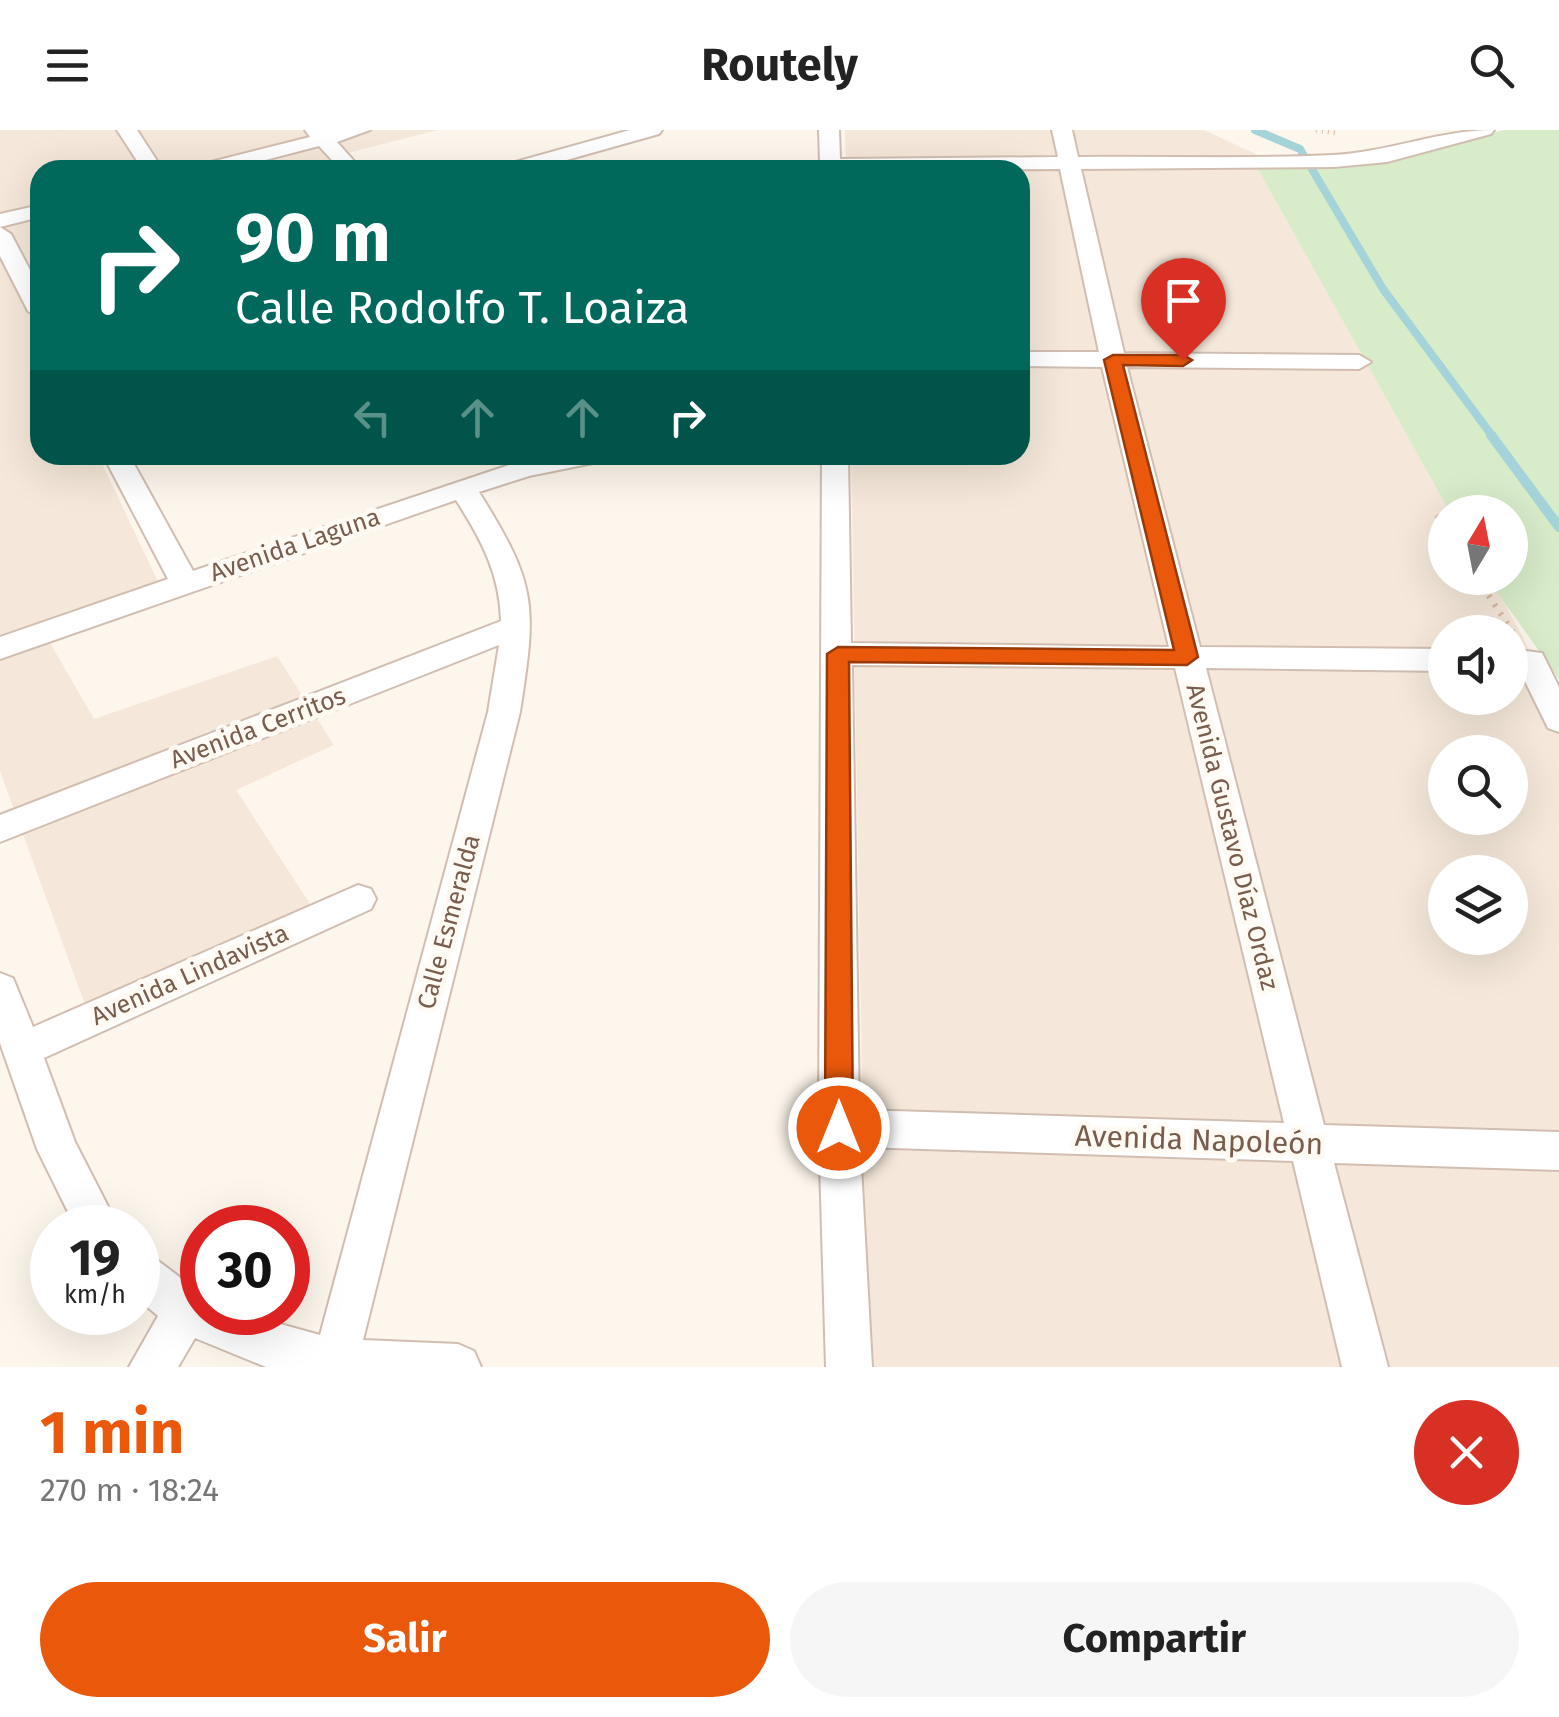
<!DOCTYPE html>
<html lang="es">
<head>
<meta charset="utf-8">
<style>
	body { margin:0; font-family:"Fira Sans",sans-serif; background:#f6f6f6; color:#222; height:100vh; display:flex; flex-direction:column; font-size:38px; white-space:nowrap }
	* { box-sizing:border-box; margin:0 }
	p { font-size:32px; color:#767676 }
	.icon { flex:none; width:55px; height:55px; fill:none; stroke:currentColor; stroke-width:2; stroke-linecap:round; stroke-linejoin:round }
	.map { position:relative; height:1237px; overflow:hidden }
	.drawer { display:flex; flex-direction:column; background:#fff; flex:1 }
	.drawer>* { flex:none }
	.guide { position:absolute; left:30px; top:30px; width:1000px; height:305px; border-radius:30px; box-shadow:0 10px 40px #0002; background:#00695c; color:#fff; overflow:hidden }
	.needle { width:65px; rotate:10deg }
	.buttons { position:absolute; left:1428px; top:365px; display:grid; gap:20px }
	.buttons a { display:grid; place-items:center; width:100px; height:100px; border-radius:50%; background:#fff; box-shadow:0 10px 40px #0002; font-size:50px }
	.speed { position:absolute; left:30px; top:1075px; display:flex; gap:20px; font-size:50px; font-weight:700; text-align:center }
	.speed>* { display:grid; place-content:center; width:130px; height:130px; border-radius:50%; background:#fff; box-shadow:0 10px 40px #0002; line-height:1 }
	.speed small { font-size:25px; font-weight:400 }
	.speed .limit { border:15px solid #d22; background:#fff; color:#111 }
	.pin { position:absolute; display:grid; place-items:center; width:85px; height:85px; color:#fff; margin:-102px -42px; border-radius:50% 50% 50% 0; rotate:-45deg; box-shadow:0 0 10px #0007 }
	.pin .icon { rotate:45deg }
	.me { position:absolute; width:110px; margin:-55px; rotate:0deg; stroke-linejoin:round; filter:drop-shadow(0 0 8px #0008) }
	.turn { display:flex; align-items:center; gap:35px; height:210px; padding:0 40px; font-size:45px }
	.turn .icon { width:130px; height:130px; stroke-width:2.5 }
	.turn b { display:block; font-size:70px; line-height:85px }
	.lanes { display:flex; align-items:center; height:95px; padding:0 40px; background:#0003; justify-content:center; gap:50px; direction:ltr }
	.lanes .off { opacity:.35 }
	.round { display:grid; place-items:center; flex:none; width:105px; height:105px; border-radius:52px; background:#f6f6f6 }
	.overview { display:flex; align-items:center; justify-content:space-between; height:170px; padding:0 40px }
	h1 { font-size:60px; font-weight:700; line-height:75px; color:#ea580c }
	.cta { display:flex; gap:20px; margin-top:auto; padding:20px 40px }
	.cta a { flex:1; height:115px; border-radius:60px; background:#ea580c; color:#fff; font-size:40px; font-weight:700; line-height:115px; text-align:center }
	.cta a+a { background:#f6f6f6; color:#222 }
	header { display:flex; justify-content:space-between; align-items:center; height:130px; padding:0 40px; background:#fff; font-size:45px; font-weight:700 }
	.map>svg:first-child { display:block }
</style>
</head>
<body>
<header><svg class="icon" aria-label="menu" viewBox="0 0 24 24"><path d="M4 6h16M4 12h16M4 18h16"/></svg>Routely<svg class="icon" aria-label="search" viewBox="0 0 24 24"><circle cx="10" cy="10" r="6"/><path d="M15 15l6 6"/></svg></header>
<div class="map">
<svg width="1559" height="1237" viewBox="0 0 1559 1237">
	<rect width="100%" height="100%" fill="#fdf6ec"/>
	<g fill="#f5e8da" fill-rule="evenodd">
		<path d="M0,0h438l-95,24 15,16h-318v285h63l-4,2 64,135 -117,44 48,83 183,-63 57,89 -98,45 80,123 -224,111 -92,-253z"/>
		<path d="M845,0h359l63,29 189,353h-11v66h46l68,127v662h-692l-16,-912h169v-285h-174zM1445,502h65v66h-65zM1445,622h65v66h-65zM1445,742h65v66h-65z"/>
	</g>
	<path fill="#d8ecc9" d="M1503,0h56v549l-72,-101h23v-66h-60l-192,-343 59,-1 90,-9z"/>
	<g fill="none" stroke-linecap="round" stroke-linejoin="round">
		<path stroke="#a5d3da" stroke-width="8" d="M1255,0l45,19 83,140 110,148"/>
		<path stroke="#a5d3da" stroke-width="10" d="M1491,305l68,92"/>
		<g stroke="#d1beb0" stroke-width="4">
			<g id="street">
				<path d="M117,0h20l26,40h-20z"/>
				<path d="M305,0h65l-33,12 25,28h-21l-22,-24 -92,24h-35l3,-4 115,-29z"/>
				<path d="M630,0h32l-3,4 -128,36h-33l3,-4z"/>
				<path d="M819,0h20l1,29 218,-2 -6,-27h20l6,27c85,-1 171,2 256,-2 55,-3 105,-25 160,-25l-3,4 -104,28 -53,5 -253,2 43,184 235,2 12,7 -12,7 -232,-2 73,280 245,2v22l-239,-3 118,457 235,7v38l-225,-7 54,204h-46l-49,-206 -433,-14 12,220h-46l-7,-239 3,-673h26l3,188 318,4 -67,-280 -82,-1v-14h79l-39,-183 -254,1 14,-8zM852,535l323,3 109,455 -425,-13z"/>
				<path d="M40,75v12l-40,10 11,7 29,55v29l-12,-7 -28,-55v-42z"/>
				<path d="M103,325h26l64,116 322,-108 38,-8h54l-4,6 -74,15 -50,16c58,93 58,112 41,220l-157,628 95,4 16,7 7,16h-215l-71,-29 -17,29h-49l29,-51 -20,-17v-48l15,6 49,37v18h35l83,23 168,-623 11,-67 -499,197v-27l501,-194c-1,-47 -20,-82 -45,-121l-456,159v-22l168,-58z"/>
				<path d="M1510,519l32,4 17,34v45l-11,-4 -28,-57h-10z"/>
				<path d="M358,755l13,4 5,10 -5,10 -327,149 31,84 44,86h-43l-39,-79 -37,-106v-70l13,5 20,49z"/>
			</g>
		</g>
		<path stroke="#d9b8a5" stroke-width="5" stroke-dasharray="1 5" stroke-linecap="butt" d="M1316,0l19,3"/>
		<g stroke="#d9b8a5" stroke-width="6" stroke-dasharray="2.5 8" stroke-linecap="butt">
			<path d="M1437,385l8,12"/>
			<path d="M1477,448l37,56"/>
		</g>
		<use href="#street" fill="#fff" fill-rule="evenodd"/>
	</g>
	<path fill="#ea580c" stroke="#983908" stroke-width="2.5" d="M1113,225h70l9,5 -9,6 -60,-1 75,292 -11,8 -338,-3 4,466 -4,9 -10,4 -10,-4 -4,-9 2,-474 11,-7 336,3 -70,-290z"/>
	<g text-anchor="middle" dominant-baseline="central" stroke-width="10" stroke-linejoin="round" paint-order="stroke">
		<g font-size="25" fill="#7a5c4d" stroke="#fffaf3">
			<text transform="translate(295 415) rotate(-19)">Avenida Laguna</text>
			<text transform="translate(258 598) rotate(-21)">Avenida Cerritos</text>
			<text transform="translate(1232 707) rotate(76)">Avenida Gustavo Díaz Ordaz</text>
			<text transform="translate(449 792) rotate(-75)">Calle Esmeralda</text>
			<text transform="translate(190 845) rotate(-24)">Avenida Lindavista</text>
		</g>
		<g font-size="30" fill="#7a5c4d" stroke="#fffaf3">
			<text transform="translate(1199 1010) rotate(2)">Avenida Napoleón</text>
		</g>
	</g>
</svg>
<div class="buttons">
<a><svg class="needle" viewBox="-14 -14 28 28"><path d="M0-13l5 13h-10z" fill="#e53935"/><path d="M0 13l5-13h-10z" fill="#767676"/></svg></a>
<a><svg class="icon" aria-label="sound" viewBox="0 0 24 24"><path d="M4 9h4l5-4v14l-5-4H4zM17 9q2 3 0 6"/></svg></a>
<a><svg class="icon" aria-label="search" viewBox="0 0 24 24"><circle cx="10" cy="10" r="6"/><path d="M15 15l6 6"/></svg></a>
<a><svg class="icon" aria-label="layers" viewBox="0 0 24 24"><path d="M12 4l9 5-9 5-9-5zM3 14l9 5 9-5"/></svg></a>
</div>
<div class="speed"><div>19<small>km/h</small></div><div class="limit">30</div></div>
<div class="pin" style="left:1183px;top:230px;background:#d93025"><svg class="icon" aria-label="arrive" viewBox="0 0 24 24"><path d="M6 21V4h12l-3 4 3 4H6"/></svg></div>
<svg class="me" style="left:839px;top:998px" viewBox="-20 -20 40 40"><circle r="17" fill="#ea580c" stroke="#fff" stroke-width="3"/><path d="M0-11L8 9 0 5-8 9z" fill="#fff"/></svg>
<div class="guide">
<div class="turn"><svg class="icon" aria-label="right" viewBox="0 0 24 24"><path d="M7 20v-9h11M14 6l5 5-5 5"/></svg><div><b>90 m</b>Calle Rodolfo T. Loaiza</div></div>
<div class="lanes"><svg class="icon off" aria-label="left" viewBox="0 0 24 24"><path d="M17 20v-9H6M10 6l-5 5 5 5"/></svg><svg class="icon off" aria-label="ahead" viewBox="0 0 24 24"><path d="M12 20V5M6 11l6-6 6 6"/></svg><svg class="icon off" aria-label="ahead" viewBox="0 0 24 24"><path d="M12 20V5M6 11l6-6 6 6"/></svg><svg class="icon" aria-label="right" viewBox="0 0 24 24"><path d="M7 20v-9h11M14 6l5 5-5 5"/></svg></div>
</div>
</div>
<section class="drawer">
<div class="overview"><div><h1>1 min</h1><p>270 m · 18:24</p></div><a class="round" style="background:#d93025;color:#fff"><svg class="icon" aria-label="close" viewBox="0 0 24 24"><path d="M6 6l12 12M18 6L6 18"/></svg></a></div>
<div class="cta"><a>Salir</a><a>Compartir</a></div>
</section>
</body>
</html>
